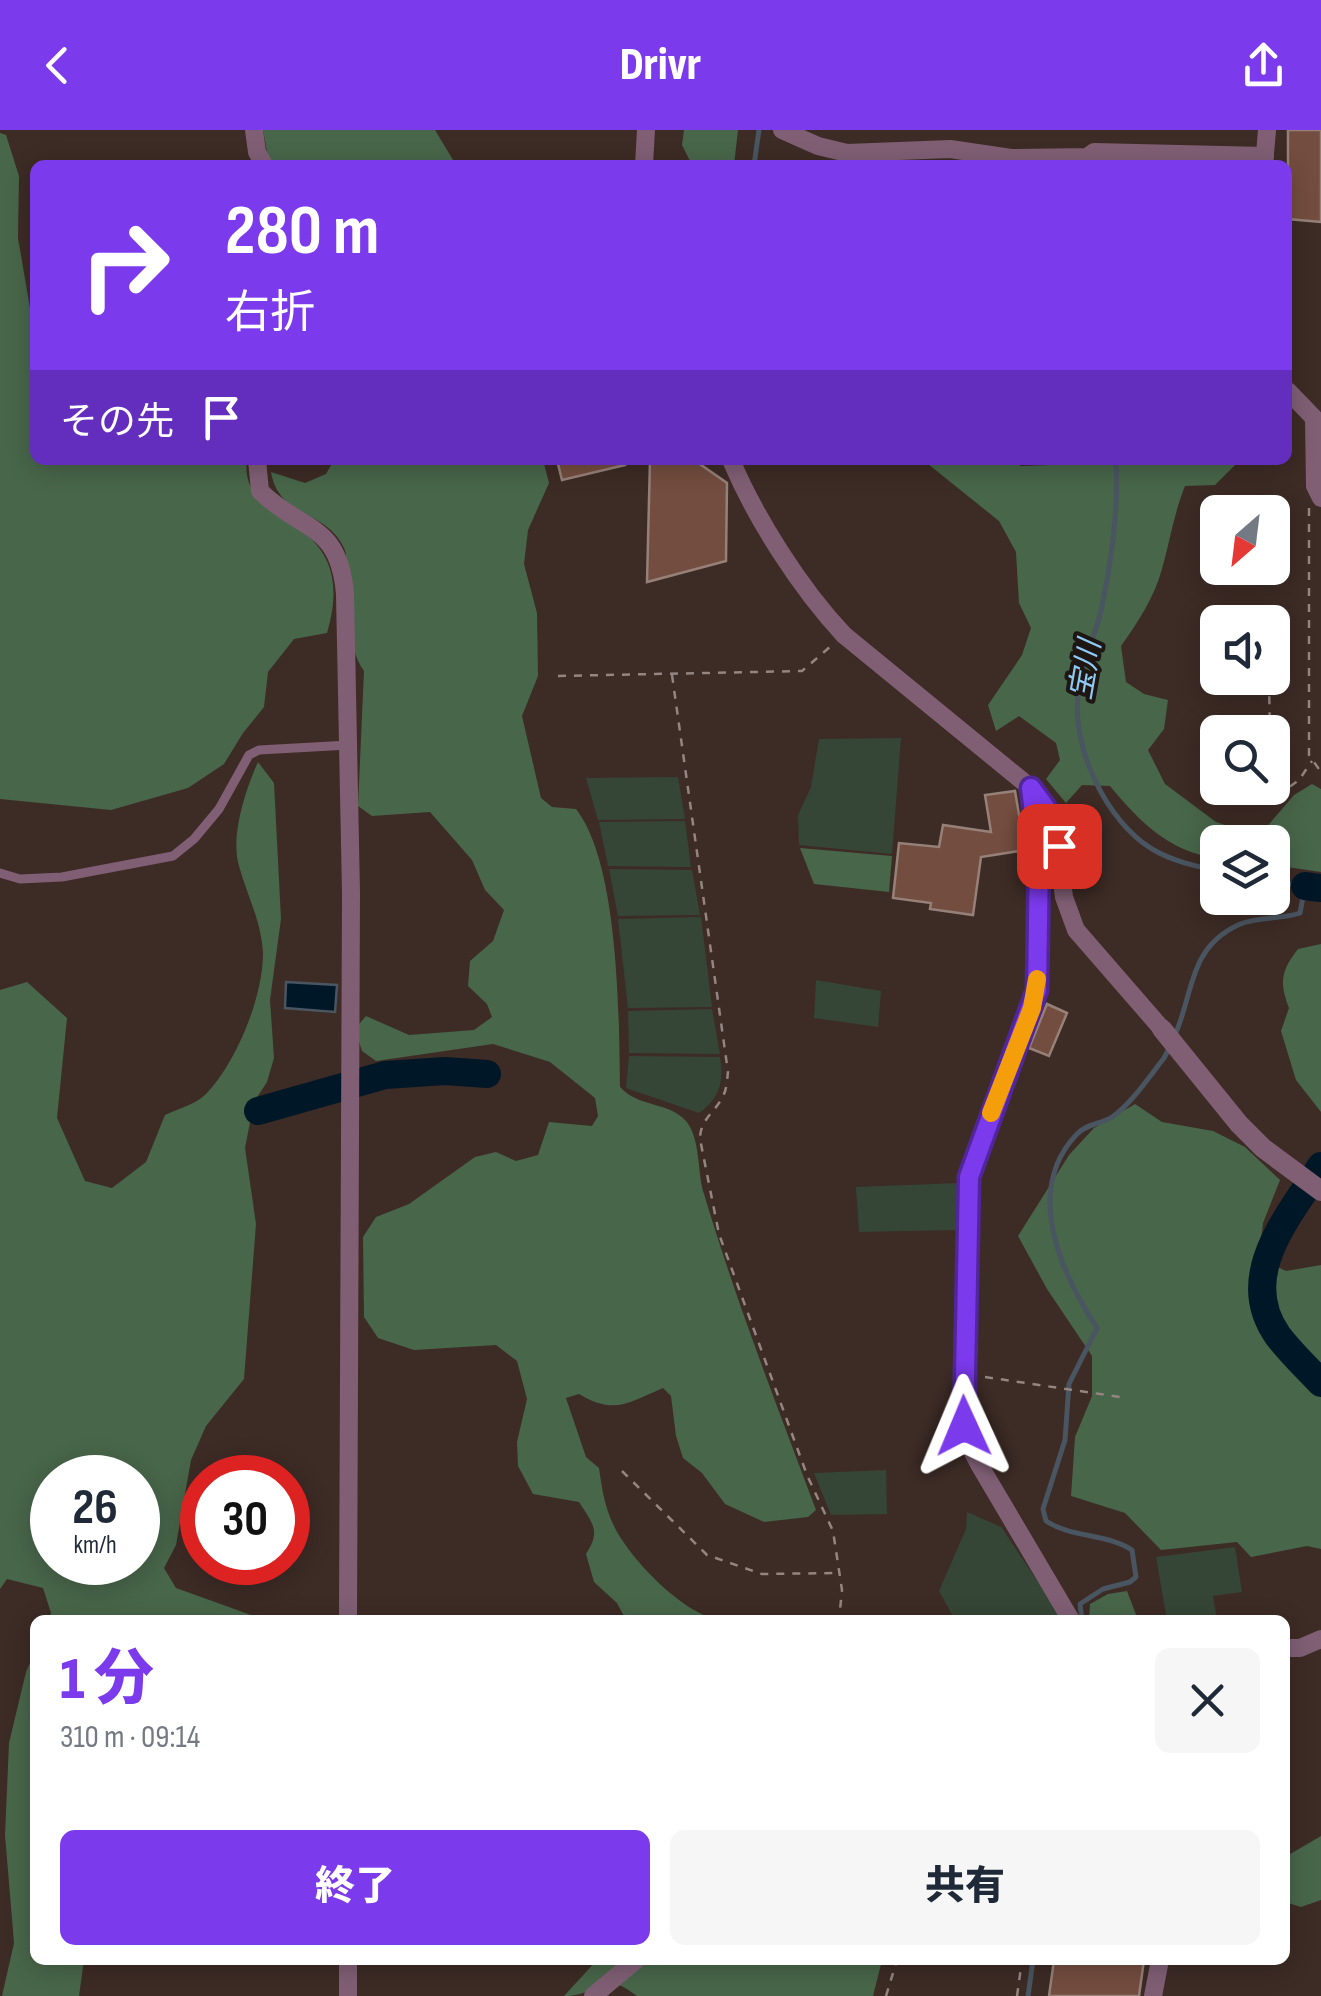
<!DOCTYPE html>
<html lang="ja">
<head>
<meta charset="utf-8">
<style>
	body { margin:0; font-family:"Sofia Sans Condensed","Noto Sans JP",sans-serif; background:#f6f6f7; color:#1f2937; height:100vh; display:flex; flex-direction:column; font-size:38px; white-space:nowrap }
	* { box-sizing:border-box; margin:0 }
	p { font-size:32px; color:#747a83 }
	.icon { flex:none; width:55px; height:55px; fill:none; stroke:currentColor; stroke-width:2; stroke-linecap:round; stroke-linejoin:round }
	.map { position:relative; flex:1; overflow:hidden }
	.sheet { position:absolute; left:30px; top:1485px; width:1260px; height:350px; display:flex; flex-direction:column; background:#fff; border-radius:15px; box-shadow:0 5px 25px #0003 }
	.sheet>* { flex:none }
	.hud { position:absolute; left:30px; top:30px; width:1262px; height:305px; border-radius:15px; box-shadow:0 5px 25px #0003; background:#7c3aed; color:#fff; overflow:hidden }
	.needle { width:65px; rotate:208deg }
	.fabs { position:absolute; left:1200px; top:365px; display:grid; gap:20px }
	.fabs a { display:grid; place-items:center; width:90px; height:90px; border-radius:15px; background:#fff; box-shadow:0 5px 25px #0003; font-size:50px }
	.speed { position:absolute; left:30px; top:1325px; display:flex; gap:20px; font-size:50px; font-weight:700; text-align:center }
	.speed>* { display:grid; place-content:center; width:130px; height:130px; border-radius:50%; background:#fff; box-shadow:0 5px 25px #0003; line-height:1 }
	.speed small { font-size:25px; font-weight:400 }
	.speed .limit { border:15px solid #d22; background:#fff; color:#111 }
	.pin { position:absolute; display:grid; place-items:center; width:85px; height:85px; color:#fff; margin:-42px; border-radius:20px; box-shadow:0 5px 15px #0006 }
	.me { position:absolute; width:110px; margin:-55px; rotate:359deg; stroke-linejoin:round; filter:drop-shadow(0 0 8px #0008) }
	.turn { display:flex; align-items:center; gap:35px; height:210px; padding:0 30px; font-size:45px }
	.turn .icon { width:130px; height:130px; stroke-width:2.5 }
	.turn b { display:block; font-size:70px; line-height:85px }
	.then { display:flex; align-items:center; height:95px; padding:0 30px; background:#0003; gap:20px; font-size:38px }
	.round { display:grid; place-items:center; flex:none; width:105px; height:105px; border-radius:15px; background:#f6f6f7 }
	.headline { display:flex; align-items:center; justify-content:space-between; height:170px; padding:0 30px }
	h1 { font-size:60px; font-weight:800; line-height:75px; color:#7c3aed }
	.cta { display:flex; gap:20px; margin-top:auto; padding:20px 30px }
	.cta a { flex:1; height:115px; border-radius:15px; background:#7c3aed; color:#fff; font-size:40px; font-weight:800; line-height:115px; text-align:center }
	.cta a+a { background:#f6f6f7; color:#1f2937 }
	header { display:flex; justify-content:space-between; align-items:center; height:130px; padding:0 30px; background:#7c3aed; color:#fff; font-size:45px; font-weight:800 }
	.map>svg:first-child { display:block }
</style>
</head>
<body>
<header><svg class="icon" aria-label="back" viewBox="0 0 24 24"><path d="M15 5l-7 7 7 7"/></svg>Drivr<svg class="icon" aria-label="share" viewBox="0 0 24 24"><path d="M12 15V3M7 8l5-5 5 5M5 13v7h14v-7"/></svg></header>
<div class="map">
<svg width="1321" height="1866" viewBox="0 0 1321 1866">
	<rect width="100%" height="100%" fill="#3d2b25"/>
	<g fill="#364636">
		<path d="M901,608l-9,116 -93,-9 -1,-30 13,-28 8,-48z"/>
		<path d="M678,647l7,42 -87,1 -12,-42z"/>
		<path d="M685,691l6,46 -83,-1 -9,-44z"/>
		<path d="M609,739l83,1 8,45 -82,1z"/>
		<path d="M701,787l11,90 -84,1 -10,-89z"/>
		<path d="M816,850l65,11 -3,36 -64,-9z"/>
		<path d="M712,879l8,45 -91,-1 -1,-42z"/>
		<path d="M629,926l91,1c4,24 0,41 -21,56l-73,-25z"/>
		<path d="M960,1053l-4,47 -97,2 -3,-45z"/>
		<path d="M886,1340l1,44 -56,1 -17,-42z"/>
		<path d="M967,1382l34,15 63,93h-109l-16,-29 27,-62z"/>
		<path d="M1235,1417l7,45 -29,4 4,24h-50l-11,-63z"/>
	</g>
	<g fill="#48664a" fill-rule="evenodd">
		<path d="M263,0h172l21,35h-182l-6,-8z"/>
		<path d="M684,0h54l-4,35h-42l-10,-20z"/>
		<path d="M0,3l6,2 13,41 -1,62 17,99v123h212c-10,70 116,50 80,173l-33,6 -26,33 -4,35 -21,26 -19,31 -36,24 -77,22 -111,-11z"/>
		<path d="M334,330h209l6,23 -21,47 -4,34 13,49 1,63 -16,40 19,82 11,9 24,2c43,55 43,207 44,278 19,21 48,14 66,34 15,18 11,52 18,73 32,107 73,212 112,316l-8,7 -44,5 -39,-18 -23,-31 -19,-15 -7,-22 -5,-40 -8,-8c-35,15 -49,27 -84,6l-13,4 20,59 13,11c3,21 6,41 16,60 17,33 67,84 103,92h-92l-9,-17 -23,-21 -8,-28c15,-23 7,-30 -7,-52l-46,-8 -15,-28 -1,-24 10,-43 -10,-38 -21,-16 -82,5 -36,-12 -14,-21 -1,-80 13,-20 33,-13 66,-47 21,-5 20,9 22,-6 11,-33 43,4 6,-10 -3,-18 -45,-36 -57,-18 -117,17 -14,-10 -7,-22 11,-13 43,19 65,-5 18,-13 -5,-13 -19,-18 2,-25 23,-20 11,-31 -19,-20 -13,-30 -42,-48 -58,4 -14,-10 6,-135c-19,-27 -13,-67 -17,-100 -1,-7 0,-17 -3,-23 -18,-39 -65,-29 -73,-76l34,11 21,-9z"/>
		<path d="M923,330h87l11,6 30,-1 5,-5h184l-25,25 -30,1c-11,27 -15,55 -23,83 -8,29 -24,53 -41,77l5,36 18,12 24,6 -4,29 -16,21 17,34 51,38 43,14 35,-41 18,-11 9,5v83l-48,-7 -1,-23h-54l-1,16c-48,-6 -77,-36 -107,-72l-28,-1 -16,18 -20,-24 14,-19 -4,-17 -37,-27 -23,15 -8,-26 34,-50 9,-27 -12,-25 -3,-51 -17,-31z"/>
		<path d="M258,632l16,21 7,136 -11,81 4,58 -7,24 -13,20 -9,46 11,76 -12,155 -38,47 -15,34 -15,85 -12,23 12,20 89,32h-217l3,-7 -8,-25 -36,-9 -7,10v-599l27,-8 40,36 -10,100 28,63 27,7 34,-26 19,-47c13,-6 31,-11 41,-21 30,-31 57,-97 57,-140 -1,-31 -16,-59 -24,-88 -9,-29 7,-78 19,-104zM52,1348h86v84h-86z"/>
		<path d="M800,718l92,8 -3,36 -75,-8z"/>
		<path d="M1321,814v168l-25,-32 -15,-49 8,-23c-10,-26 -8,-37 9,-59z"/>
		<path d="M1135,974l27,18 51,9 32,16 35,33 -17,43 -4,35 27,13 35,-6v284l-14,-3 -56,11 -14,-15 -76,8 -36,-37 -54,-17 4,-59 17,-41v-40l-45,-67 -29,-53 51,-81 25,-27z"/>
		<path d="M1127,1461l11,29h-49l1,-16 18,-10z"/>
		<path d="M35,1521v309h49l-5,36h-77l12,-53 -9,-108 4,-92 17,-71z"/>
		<path d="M1321,1706v64l-20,7 -16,-5v-45z"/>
		<path d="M597,1830h285l-9,36h-236c-39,-30 -35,0 -73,0z"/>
	</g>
	<path fill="#001728" stroke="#495560" stroke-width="2.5" d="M286,852l51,3 -2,27 -50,-4z"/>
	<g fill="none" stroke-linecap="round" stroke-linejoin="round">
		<g stroke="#495560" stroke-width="5">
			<path d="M754,35l5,-35"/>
			<path d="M1116,330c3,48 -4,98 -14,146 -6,29 -21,59 -24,89 -6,53 28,126 74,154 20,12 43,17 66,22"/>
			<path d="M1174,907c20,-42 13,-88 64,-112 19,-9 42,-5 62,-12l5,-27 -33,-4"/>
			<path d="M1082,1490l-2,-16 23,-15 27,-7 6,-5 -4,-27c-27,-17 -60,-12 -86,-29l-3,-12 22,-69 4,-56 28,-56c-36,-55 -74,-138 -20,-194 9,-10 24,-10 35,-17 20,-14 37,-40 52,-59l6,-11"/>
			<path d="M1028,1866l5,-36"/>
		</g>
		<g stroke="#001728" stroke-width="28">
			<path d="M1305,756l16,2"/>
			<path d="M258,981l127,-36 60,-4 42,3"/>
			<path d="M1321,1036c-32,50 -86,110 -43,170 13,17 29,32 43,47"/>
		</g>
	</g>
	<g fill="#734d3f" stroke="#968179" stroke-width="2.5">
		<path d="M1288,0h33v92l-33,-3z"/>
		<path d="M557,330h67l1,5 -63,15z"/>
		<path d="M650,330h44l33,23 -1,78 -79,21z"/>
		<path d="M1015,661l10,59 -44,7 -8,58 -43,-6 1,-6 -38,-5 6,-55 40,4 4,-22 48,7 -6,-37z"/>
		<path d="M1047,874l20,9 -18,43 -20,-8z"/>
		<path d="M1054,1830h90l-5,36h-90z"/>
	</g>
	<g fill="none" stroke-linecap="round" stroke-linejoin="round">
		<g stroke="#948580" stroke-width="2.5" stroke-dasharray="8 8" stroke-linecap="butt">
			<path d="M1309,378v247l12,17"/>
			<path d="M1217,543h1"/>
			<path d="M672,545l56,397c-1,7 -1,17 -5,24 -8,17 -23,23 -23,43l19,95 88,241 26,56 9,59 -3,30"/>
			<path d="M558,546l244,-5 29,-25"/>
			<path d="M1251,548l18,5 1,49"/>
			<path d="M1272,637l7,19 9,2 11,-8 13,-19"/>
			<path d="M985,1247l142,21"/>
			<path d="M622,1341l85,84 55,19 75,-1"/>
			<path d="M886,1866l11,-36"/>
			<path d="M1017,1866l5,-36"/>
		</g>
		<path stroke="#805f75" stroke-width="9" d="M0,743l20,6 42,-2 111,-21 21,-17 25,-30 30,-54 10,-5 90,-5"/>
		<g stroke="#805f75" stroke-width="18">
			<path d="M254,0l3,22 7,13"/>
			<path d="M782,0l36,16 29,7 103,-4 61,9 76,-1 7,-5 171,4"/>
			<path d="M644,35l2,-35"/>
			<path d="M1264,35l3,-35"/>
			<path d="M1288,261l26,27 1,68 6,12"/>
			<path d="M257,330l3,31c41,41 79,31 85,103l6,299 -3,727"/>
			<path d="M731,330c25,59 69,128 113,175l187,153 24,41 9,68 12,33 86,99"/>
			<path d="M1031,658l8,67 -2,135 -68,187 -4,249 4,19 11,21 91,154"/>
			<path d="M1285,1518h15l21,-9"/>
			<path d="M348,1866v-36"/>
			<path d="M593,1866l43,-36"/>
			<path d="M1153,1866l7,-36"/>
		</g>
		<path stroke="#805f75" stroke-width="20" d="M1162,899l77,95 24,24 58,43"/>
	</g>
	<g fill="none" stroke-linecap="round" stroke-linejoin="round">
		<g stroke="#51269a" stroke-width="25">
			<path id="route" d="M964,1296l5,-249 68,-187 2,-135 -8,-67 14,19 14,39"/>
		</g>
		<use href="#route" stroke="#7c3aed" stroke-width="18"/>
		<path stroke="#f59e0b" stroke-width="18" d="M991,983l41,-105 5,-29"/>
	</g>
	<g text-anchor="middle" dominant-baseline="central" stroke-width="8" stroke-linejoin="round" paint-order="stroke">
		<g font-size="30" font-style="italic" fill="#8fcaf5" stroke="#1e1613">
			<text transform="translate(1086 540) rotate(-80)">宝川</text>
		</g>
	</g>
</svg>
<div class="fabs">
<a><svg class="needle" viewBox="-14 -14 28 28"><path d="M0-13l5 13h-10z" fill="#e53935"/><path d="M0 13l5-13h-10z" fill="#747a83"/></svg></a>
<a><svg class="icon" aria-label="sound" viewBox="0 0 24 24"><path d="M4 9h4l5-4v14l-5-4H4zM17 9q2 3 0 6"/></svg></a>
<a><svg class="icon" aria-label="search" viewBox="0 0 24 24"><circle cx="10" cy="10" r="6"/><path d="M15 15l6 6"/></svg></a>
<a><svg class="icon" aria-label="layers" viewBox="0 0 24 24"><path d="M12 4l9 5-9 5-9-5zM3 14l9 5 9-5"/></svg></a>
</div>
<div class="speed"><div>26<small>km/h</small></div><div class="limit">30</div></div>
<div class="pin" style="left:1059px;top:716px;background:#d93025"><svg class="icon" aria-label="arrive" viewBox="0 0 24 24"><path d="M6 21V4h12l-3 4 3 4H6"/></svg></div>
<svg class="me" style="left:964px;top:1296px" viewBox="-20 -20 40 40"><path d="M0-17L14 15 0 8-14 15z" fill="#7c3aed" stroke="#fff" stroke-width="4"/></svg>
<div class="hud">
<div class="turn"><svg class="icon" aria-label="right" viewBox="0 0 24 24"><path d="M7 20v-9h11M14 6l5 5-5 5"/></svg><div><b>280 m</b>右折</div></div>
<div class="then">その先<svg class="icon" aria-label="arrive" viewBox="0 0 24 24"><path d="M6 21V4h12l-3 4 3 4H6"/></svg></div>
</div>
<section class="sheet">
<div class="headline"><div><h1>1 分</h1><p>310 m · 09:14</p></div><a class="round"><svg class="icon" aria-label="close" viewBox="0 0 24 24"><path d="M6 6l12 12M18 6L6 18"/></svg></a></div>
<div class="cta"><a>終了</a><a>共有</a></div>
</section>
</div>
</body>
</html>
